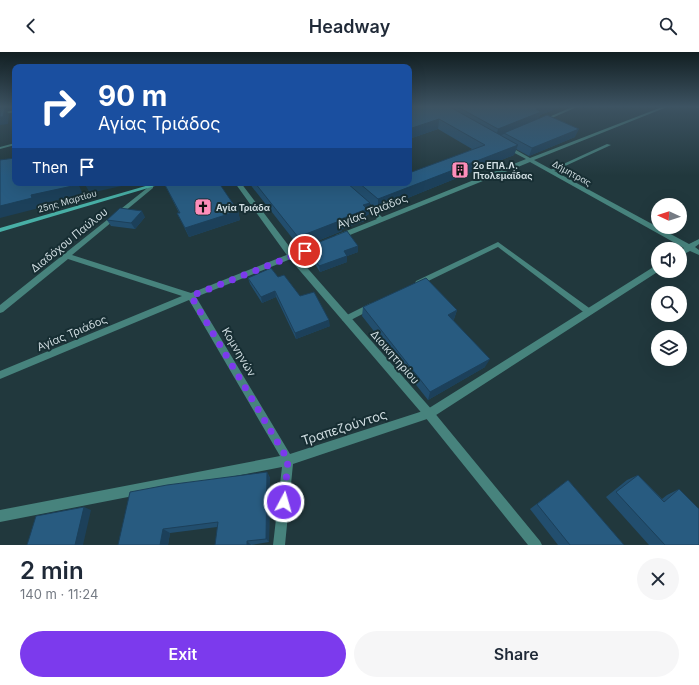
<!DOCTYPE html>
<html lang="en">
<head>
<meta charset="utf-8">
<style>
	body { margin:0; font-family:Inter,sans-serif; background:#f6f6f7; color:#1f2937; height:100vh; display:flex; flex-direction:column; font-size:15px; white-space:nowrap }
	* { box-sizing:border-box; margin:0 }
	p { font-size:13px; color:#747a83 }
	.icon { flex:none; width:22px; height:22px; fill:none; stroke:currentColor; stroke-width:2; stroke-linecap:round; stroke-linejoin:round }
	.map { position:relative; height:493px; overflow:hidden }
	.drawer { display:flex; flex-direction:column; background:#fff; flex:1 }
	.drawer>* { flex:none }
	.guide { position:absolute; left:12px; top:12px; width:400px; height:122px; border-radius:8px; box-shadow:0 4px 16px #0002; background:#1a4fa0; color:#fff; overflow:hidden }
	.needle { width:26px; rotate:273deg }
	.buttons { position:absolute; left:651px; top:146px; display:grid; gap:8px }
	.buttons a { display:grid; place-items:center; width:36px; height:36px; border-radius:50%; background:#fff; box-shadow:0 4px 16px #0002; font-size:20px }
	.pin { position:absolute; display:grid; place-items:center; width:34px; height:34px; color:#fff; margin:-17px; border:2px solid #fff; border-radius:50%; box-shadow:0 1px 4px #0007 }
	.me { position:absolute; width:44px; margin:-22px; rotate:6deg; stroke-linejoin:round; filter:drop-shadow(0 0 3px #0008) }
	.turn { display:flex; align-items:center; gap:14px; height:84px; padding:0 20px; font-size:18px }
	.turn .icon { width:52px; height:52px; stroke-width:2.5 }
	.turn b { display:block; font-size:28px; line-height:34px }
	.then { display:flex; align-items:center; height:38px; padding:0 20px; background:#0003; gap:8px; font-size:15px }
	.round { display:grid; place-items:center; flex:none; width:42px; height:42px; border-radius:21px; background:#f6f6f7 }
	.overview { display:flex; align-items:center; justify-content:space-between; height:68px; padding:0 20px }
	h1 { font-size:24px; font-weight:600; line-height:30px }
	.cta { display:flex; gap:8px; margin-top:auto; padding:8px 20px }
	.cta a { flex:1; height:46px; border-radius:24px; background:#7c3aed; color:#fff; font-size:16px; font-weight:600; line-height:46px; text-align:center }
	.cta a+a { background:#f6f6f7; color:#1f2937 }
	header { display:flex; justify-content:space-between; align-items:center; height:52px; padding:0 20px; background:#fff; font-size:18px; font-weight:600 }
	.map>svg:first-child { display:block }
</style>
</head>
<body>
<header><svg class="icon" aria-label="back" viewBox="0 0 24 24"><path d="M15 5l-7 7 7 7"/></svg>Headway<svg class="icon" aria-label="search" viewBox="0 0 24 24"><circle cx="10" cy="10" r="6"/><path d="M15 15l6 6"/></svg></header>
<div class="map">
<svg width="699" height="493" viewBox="0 0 699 493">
	<rect width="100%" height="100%" fill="#21383d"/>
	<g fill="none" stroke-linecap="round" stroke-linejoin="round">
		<g fill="#47837d" fill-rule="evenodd">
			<path d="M572,55h5l-32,14 -3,-1z"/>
			<path d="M15,91v2l-15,4v-2z"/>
			<path d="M607,92l4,1 -59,27 -4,-1z"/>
			<path d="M498,190l94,68 1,2 -1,2h-6l-88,-67 -78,38h-4l-1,-2 1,-2z"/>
			<path d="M371,251l3,1 1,2 -1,2 -25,13h-6l-1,-2 1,-2z"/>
		</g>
		<g fill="#47837d" fill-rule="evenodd">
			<path d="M662,55h5l-133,53 155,84 10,-5v5l-4,3 4,3v5l-9,-4 -10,5v-5l4,-3 -154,-86 -190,77h-2l-3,-2 1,-2 41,-16 -17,-16v-2h4l18,16 144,-58 -21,-11v-2h4l21,12z"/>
			<rect x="696" y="55" width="3" height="1"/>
			<path d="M15,58v2l-15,3v-2z"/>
			<path d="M151,133l2,1v2l-81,67 119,38 123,-49h2l4,2 -2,2 -122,49 94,157 136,-44 229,-144 3,-1 1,6 -226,146 -140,47 -8,81h-12l9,-78 -282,55v-12l280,-54 -91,-156 -189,79v-8l182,-75 -114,-37 -65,53 -3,1v-8z"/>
		</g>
		<path fill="#47837d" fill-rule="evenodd" d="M235,131h6l54,71 138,157 107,130 2,4h-14l-103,-128 -136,-159z"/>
		<path fill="#48afa6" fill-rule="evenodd" d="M156,131h9l-165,49v-4z"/>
	</g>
	<g fill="#224e6e">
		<path d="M409,55h150l-1,1 -18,7 -2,4 37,18 -46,19 -13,-7 -2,6 -136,55 -9,-7v11l-2,1v5l-25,9v2l-42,17 -51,-65h160l63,-34 -34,-20 -29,10z"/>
		<path d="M165,133l73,26 2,9 -51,17 -12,-24h2z"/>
		<path d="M145,165l-10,12 -24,-3 -4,-6z"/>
		<path d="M358,194v6l-11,4v6l-27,10 -12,-19 -1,-6z"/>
		<path d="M278,225l22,19 30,30 -34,13 -20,-42 -14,6 -12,-19 -2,-6z"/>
		<path d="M363,255l94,3 -3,9 -1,1 32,47 -57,33 -66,-84z"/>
		<path d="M267,420l3,6 -1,64 -18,3 -34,-18 -47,6 -2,12h-50z"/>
		<path d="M638,423l24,24 5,-4 12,-6 20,56h-50l-43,-48 21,-17z"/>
		<path d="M568,428l56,65h-66l-28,-36z"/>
	</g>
	<g fill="#1c405a">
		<path d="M0,55h15v2l-8,2 2,4 -1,9 -8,1z"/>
		<path d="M543,55h16l-1,1 -18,7 -2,5 -34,13v1l-8,3 2,-8 38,-20z"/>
		<path d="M439,67l-1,10 -29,10v-10z"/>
		<path d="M579,77l-4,8 -46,19 3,-8z"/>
		<path d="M518,93l-4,10 -136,55v-11z"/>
		<path d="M76,131h2l5,12 -44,9v4l-39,10v-12l31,-11z"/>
		<path d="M84,131h42v2l-36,8z"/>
		<path d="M370,151l-1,11 -2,1v5l-25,9v2l-42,17 -2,-11 43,-18 22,-14z"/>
		<path d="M142,159l3,6 -10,12 -4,-6z"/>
		<path d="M238,159l2,9 -51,17 -4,-9z"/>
		<path d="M358,194v6l-11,4v6l-27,10 -1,-6 25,-15z"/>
		<path d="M275,239l1,6 -14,6 -1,-6z"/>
		<path d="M457,258l-3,9 -9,4 3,-8z"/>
		<path d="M329,268l1,6 -34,13 -1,-6z"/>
		<path d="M490,307l-5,8 -57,33 2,-8z"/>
		<path d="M267,420l3,6 -1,64 -3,-3z"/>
		<path d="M84,455l7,3 -8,35h-8z"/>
		<path d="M163,477l7,4 -2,12h-8z"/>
		<path d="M247,489l4,4h-4z"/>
	</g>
	<g fill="#285b80" stroke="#1c405a">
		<path d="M411,55h39l68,38 -140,54 -19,-16h50v-10l76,-28 -46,-26 -30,10v-20l4,-1z"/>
		<path d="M458,55h85l-7,2 5,3 -43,17z"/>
		<path d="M0,56h5l-2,9h-3z"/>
		<path d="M547,63l32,14 -47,19 -28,-15z"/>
		<path d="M15,106v25h61l1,2 -46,10 1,3 -32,8v-46z"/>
		<path d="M171,131h48l19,28 -53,17 -8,-15h3l-15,-28z"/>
		<path d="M255,131h92l23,20 -7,2 4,4 -26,10 1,1 -44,17z"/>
		<path d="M120,156l22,3 -11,12 -24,-3z"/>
		<path d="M347,179l11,15 -14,5 3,5 -28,10 -12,-19z"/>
		<path d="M271,216l7,9 6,-2 16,21 14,-4 15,28 -34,13 -20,-42 -14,6 -13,-19z"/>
		<path d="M426,226l31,32 -9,5 42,44 -60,33 -67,-85z"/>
		<path d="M267,420l-1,67 -19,2v4h-32l3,-23 -55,7 -3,16h-42l12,-53 37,-7z"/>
		<path d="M638,423l26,27 15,-13 20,20v36h-34l-49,-53z"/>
		<path d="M568,428l56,65h-54l-33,-41z"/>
		<path d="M84,455l-9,38h-48l9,-29z"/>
	</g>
	<linearGradient id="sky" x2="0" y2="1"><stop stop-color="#121f22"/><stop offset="0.44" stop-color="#3d5362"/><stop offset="1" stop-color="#3d5362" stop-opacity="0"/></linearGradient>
	<rect width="699" height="124" fill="url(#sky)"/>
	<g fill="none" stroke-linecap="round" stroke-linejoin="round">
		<path stroke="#7c3aed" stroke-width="7" stroke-dasharray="0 12.6" d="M284,450l4,-42 -97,-164 114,-45"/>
	</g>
	<defs>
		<g id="building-square" transform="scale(0.9)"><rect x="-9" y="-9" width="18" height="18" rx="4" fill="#fe8ebb" stroke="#172e33"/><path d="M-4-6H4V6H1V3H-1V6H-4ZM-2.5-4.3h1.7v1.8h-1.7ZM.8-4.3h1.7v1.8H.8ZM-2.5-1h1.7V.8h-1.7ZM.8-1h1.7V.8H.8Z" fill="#111"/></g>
		<g id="church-square" transform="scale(0.9)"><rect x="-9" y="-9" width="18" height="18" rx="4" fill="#fe8ebb" stroke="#172e33"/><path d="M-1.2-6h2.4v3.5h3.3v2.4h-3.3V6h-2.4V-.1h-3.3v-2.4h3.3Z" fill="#111"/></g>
	</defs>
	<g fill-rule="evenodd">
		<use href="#building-square" x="460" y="118"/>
		<use href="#church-square" x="203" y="155"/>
	</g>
	<g text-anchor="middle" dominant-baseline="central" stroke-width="4" stroke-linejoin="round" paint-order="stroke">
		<g font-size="9" font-weight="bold" fill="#cfdce0" stroke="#172e33" text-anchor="start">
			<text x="473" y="113">2ο ΕΠΑ.Λ.<tspan x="473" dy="10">Πτολεμαΐδας</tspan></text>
			<text x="216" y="155">Αγία Τριάδα</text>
		</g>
		<g font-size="9" fill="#cfdce0" stroke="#172e33">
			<text transform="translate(572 121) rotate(29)">Δήμητρας</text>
			<text transform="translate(67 149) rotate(-16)">25ης Μαρτίου</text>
		</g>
		<g font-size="11" fill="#cfdce0" stroke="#172e33">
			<text transform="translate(372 159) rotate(-22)">Αγίας Τριάδος</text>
			<text transform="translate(69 188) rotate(-39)">Διαδόχου Παύλου</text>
			<text transform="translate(72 281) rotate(-23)">Αγίας Τριάδος</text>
			<text transform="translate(239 300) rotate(59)">Κομνηνών</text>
			<text transform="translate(395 305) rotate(49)">Διοικητηρίου</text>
		</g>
		<g font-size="13" fill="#cfdce0" stroke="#172e33">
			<text transform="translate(344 375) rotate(-18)">Τραπεζούντος</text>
		</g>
	</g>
</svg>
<div class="buttons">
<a><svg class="needle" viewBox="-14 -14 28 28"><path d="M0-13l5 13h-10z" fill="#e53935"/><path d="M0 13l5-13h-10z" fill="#747a83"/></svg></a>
<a><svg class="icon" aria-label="sound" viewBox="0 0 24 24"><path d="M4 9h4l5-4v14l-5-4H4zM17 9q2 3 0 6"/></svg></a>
<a><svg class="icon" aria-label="search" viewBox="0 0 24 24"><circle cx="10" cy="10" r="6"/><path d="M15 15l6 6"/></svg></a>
<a><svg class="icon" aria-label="layers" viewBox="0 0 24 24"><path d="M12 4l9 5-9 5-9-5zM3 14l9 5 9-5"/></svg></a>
</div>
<div class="pin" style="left:305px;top:199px;background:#d93025"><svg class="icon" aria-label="arrive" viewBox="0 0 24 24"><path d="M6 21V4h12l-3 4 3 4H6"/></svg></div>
<svg class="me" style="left:284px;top:450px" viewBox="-20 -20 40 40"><circle r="17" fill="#7c3aed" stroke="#fff" stroke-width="3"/><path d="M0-11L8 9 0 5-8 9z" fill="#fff"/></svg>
<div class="guide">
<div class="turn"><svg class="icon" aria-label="right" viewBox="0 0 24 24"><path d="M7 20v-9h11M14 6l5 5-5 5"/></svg><div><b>90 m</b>Αγίας Τριάδος</div></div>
<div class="then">Then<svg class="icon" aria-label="arrive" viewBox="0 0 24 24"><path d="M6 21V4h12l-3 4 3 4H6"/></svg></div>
</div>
</div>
<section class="drawer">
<div class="overview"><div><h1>2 min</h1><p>140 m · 11:24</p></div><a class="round"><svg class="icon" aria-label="close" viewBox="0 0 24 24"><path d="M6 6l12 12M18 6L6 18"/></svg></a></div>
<div class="cta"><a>Exit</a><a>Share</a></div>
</section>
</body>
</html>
